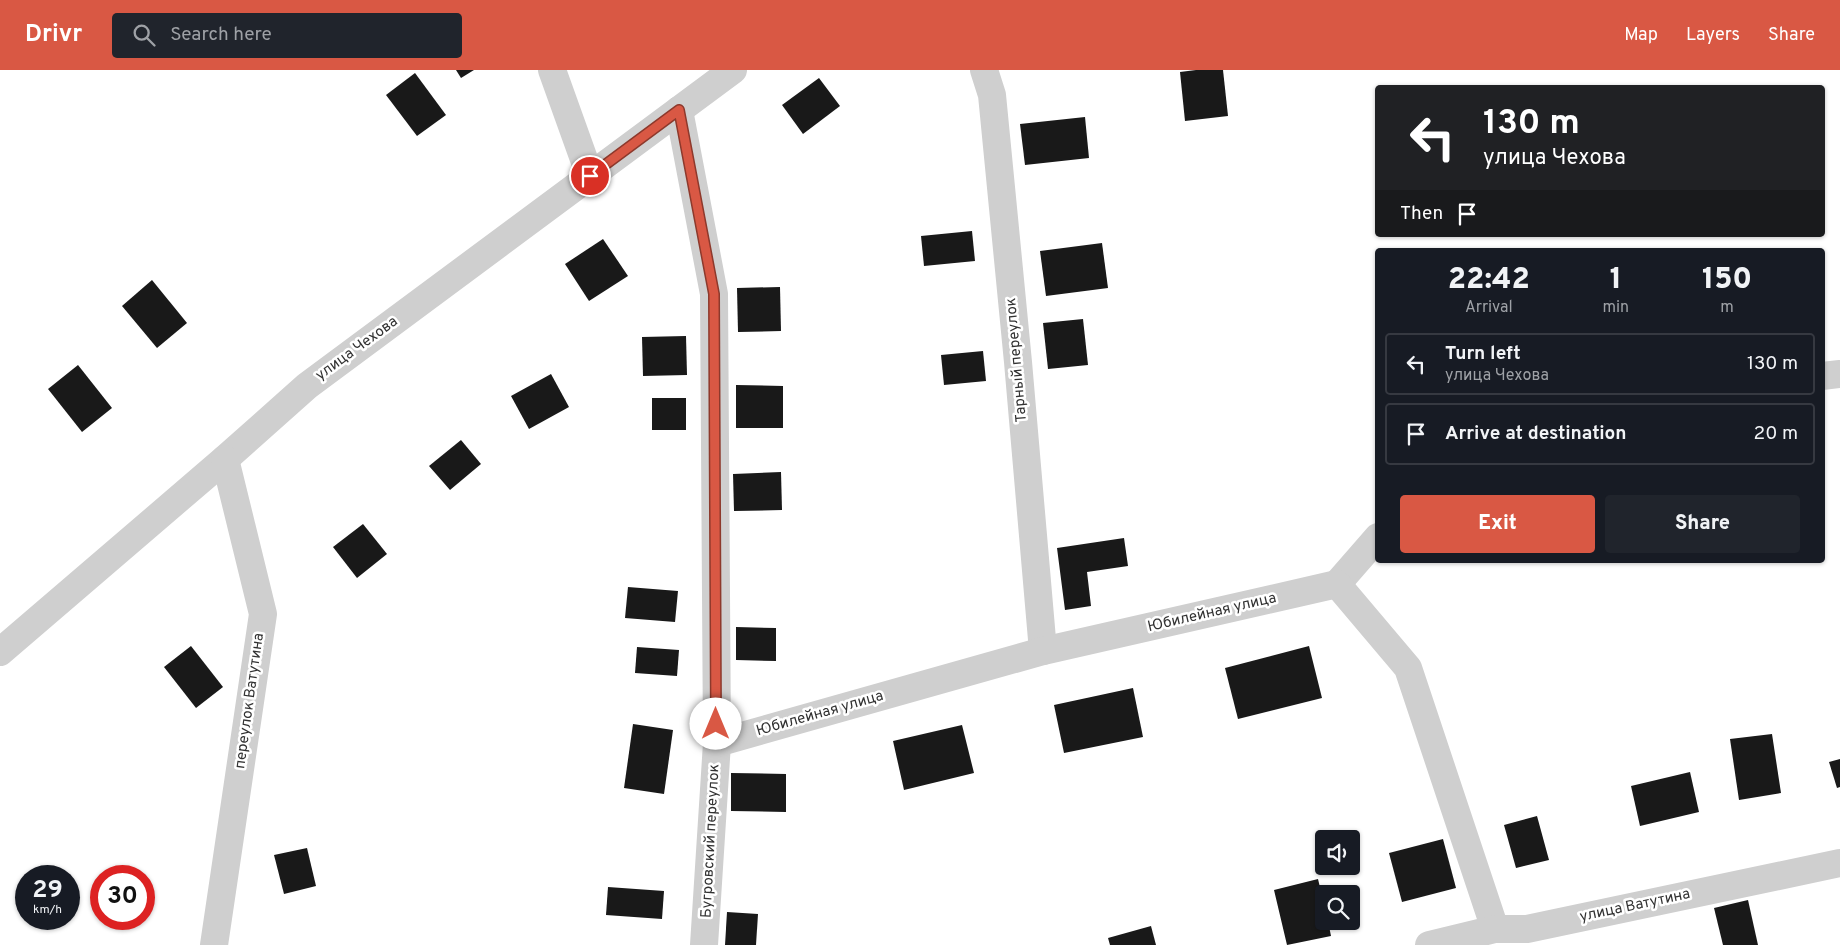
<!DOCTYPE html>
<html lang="en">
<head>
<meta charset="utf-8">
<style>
	body { margin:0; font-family:Overpass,sans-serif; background:#20242c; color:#f1f3f6; height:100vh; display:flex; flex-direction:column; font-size:19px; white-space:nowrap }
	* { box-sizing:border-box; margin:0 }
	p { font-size:16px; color:#9ea1a6 }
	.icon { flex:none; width:28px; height:28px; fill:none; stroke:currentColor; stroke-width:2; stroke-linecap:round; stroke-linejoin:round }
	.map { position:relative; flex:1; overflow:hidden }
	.drawer { position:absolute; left:1375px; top:178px; width:450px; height:315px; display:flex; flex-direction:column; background:#171b24; border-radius:5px; box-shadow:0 1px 4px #0004 }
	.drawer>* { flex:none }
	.guide { position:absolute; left:1375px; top:15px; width:450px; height:152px; border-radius:5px; box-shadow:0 1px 4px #0004; background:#202124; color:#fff; overflow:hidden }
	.buttons { position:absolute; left:1315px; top:760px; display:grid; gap:10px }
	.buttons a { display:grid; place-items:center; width:45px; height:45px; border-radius:5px; background:#171b24; box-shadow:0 1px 4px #0004; font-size:25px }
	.speed { position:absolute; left:15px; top:795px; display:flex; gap:10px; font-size:25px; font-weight:700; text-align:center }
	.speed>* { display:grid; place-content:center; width:65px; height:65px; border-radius:50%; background:#171b24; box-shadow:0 1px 4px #0004; line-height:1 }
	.speed small { font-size:12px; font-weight:400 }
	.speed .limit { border:8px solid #d22; background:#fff; color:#111 }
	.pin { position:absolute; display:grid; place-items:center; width:42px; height:42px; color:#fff; margin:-21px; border:2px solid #fff; border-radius:50%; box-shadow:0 1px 5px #0007 }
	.me { position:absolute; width:55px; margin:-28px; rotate:0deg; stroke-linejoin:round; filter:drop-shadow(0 0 4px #0008) }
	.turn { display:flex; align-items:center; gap:18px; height:105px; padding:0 25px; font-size:22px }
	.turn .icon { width:65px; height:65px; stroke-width:2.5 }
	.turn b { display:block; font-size:35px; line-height:42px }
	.then { display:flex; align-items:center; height:48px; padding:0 25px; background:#0003; gap:10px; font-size:19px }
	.eta { display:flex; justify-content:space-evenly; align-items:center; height:85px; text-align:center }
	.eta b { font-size:30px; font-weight:800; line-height:35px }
	.button { display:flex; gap:10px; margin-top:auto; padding:10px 25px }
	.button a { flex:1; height:58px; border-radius:5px; background:#d95844; color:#fff; font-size:20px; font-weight:800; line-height:58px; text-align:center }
	.button a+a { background:#20242c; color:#f1f3f6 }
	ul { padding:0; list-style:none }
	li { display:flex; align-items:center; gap:15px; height:62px; margin:0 10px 8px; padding:0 15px; border:2px solid #363941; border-radius:5px }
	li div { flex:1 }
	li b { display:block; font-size:19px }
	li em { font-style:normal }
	header { display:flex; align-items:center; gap:30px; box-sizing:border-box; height:70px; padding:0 25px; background:#d95844; color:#fff }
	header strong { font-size:24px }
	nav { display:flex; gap:28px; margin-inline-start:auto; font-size:18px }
	.search { width:350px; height:45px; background:#20242c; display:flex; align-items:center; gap:12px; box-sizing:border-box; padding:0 18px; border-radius:5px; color:#9ea1a6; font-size:19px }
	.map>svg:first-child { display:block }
</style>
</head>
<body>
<header>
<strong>Drivr</strong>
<div class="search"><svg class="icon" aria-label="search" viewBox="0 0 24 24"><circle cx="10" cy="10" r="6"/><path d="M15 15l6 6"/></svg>Search here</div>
<nav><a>Map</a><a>Layers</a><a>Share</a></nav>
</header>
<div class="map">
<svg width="1840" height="875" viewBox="0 0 1840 875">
	<rect width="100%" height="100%" fill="#fff"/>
	<g fill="#191919">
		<path d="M456,0h18l-13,8z"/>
		<path d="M1196,0h27l5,46 -43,5 -5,-49z"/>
		<path d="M415,3l31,42 -29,21 -31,-41z"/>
		<path d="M819,8l21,28 -37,28 -21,-29z"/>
		<path d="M1085,47l4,41 -64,7 -5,-41z"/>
		<path d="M972,161l3,30 -51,5 -3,-30z"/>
		<path d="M603,169l25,37 -39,25 -24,-37z"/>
		<path d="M1102,173l6,45 -62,8 -6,-45z"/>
		<path d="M152,210l35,43 -30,25 -35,-42z"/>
		<path d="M780,217l1,44 -43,1 -1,-44z"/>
		<path d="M1083,249l5,46 -40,4 -5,-46z"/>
		<path d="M686,266l1,39 -44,1 -1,-39z"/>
		<path d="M983,281l3,30 -42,4 -3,-30z"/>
		<path d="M78,295l34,43 -30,24 -34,-43z"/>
		<path d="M551,304l18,33 -40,22 -18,-33z"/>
		<path d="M736,315l47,1v42h-47z"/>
		<rect x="652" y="328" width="34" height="32"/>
		<path d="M461,370l20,24 -31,26 -21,-24z"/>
		<path d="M781,402l1,38 -48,1 -1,-37z"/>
		<path d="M363,454l24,30 -30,24 -24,-31z"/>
		<path d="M1124,468l4,28 -41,6 4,34 -26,4 -8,-62z"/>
		<path d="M628,517l50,4 -3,31 -50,-4z"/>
		<path d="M736,557l40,1v33l-40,-1z"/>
		<path d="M191,576l32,41 -27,21 -32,-41z"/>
		<path d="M1309,576l13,52 -84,21 -13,-51z"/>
		<path d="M637,577l42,3 -2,26 -42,-3z"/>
		<path d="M1133,618l10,49 -79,16 -10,-48z"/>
		<path d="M633,654l40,6 -9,64 -40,-6z"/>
		<path d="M962,655l12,48 -70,17 -11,-49z"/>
		<path d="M1772,664l9,59 -42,7 -9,-61z"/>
		<path d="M1840,689v28l-3,1 -8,-26z"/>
		<path d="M1690,702l9,40 -59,14 -9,-40z"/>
		<path d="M731,703l55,1v38l-55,-1z"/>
		<path d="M1537,746l12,44 -33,8 -12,-43z"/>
		<path d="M1443,769l13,49 -54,14 -13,-49z"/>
		<path d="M307,778l9,38 -32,8 -10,-39z"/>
		<path d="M1318,809l6,25v17h4l3,15 -44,9 -13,-55z"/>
		<path d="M608,817l56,4 -2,28 -56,-4z"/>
		<path d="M1748,830l10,45h-35l-9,-37z"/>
		<path d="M727,842l31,2 -2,31h-31z"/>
		<path d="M1151,856l5,19h-46l-2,-7z"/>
	</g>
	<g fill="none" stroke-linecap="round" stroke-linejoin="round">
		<g stroke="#cfcfcf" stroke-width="28">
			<path d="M552,0l38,106"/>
			<path d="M984,0l8,25 26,267 25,289"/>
			<path d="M679,40l35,184 3,449 -13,202"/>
			<path d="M1822,306l18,-2"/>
			<path d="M1337,514l41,-47"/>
			<path d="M0,582l225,-193 82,-73 426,-316"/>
			<path d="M717,673l326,-92 294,-67 71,84 87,261"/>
			<path d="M214,875l49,-331 -38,-155"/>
			<path d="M1429,875l66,-16h32l313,-66"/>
		</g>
	</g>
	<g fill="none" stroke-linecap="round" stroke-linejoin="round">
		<g stroke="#8d392c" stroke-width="12">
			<path id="route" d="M590,106l89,-66 35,184 2,430"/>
		</g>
		<use href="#route" stroke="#d95844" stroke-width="9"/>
	</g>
	<g text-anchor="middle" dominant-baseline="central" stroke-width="5" stroke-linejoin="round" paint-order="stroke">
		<g font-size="15" fill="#323232" stroke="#fff">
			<text transform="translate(357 279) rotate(-36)">улица Чехова</text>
			<text transform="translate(1017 290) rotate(-95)">Тарный переулок</text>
			<text transform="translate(1212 543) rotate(-13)">Юбилейная улица</text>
			<text transform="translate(250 631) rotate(-82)">переулок Ватутина</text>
			<text transform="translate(820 644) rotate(-16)">Юбилейная улица</text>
			<text transform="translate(711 771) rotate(-87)">Бугровский переулок</text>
			<text transform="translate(1635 836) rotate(-12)">улица Ватутина</text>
		</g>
	</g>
</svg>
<div class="buttons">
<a><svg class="icon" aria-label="sound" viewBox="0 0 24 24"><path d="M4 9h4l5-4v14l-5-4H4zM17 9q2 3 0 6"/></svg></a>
<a><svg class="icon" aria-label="search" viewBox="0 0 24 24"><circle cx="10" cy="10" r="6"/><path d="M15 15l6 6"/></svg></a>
</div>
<div class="speed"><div>29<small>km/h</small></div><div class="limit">30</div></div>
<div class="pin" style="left:590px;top:106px;background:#d93025"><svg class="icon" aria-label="arrive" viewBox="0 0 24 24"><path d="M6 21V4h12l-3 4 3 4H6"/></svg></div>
<svg class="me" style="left:716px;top:654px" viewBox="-20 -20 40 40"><circle r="19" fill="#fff"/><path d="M0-13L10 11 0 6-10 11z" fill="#d95844"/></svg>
<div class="guide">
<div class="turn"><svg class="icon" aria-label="left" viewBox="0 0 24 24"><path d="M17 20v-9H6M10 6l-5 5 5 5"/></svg><div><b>130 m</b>улица Чехова</div></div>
<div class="then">Then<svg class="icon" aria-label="arrive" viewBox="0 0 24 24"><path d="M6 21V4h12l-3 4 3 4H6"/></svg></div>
</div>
<section class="drawer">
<div class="eta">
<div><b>22:42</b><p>Arrival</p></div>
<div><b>1</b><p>min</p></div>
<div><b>150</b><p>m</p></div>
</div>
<ul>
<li><svg class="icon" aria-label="left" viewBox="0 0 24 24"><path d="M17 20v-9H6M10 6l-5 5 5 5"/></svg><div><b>Turn left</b><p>улица Чехова</p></div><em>130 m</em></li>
<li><svg class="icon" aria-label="arrive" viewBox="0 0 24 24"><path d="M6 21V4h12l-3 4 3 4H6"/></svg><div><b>Arrive at destination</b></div><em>20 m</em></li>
</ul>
<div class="button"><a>Exit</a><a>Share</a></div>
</section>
</div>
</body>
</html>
